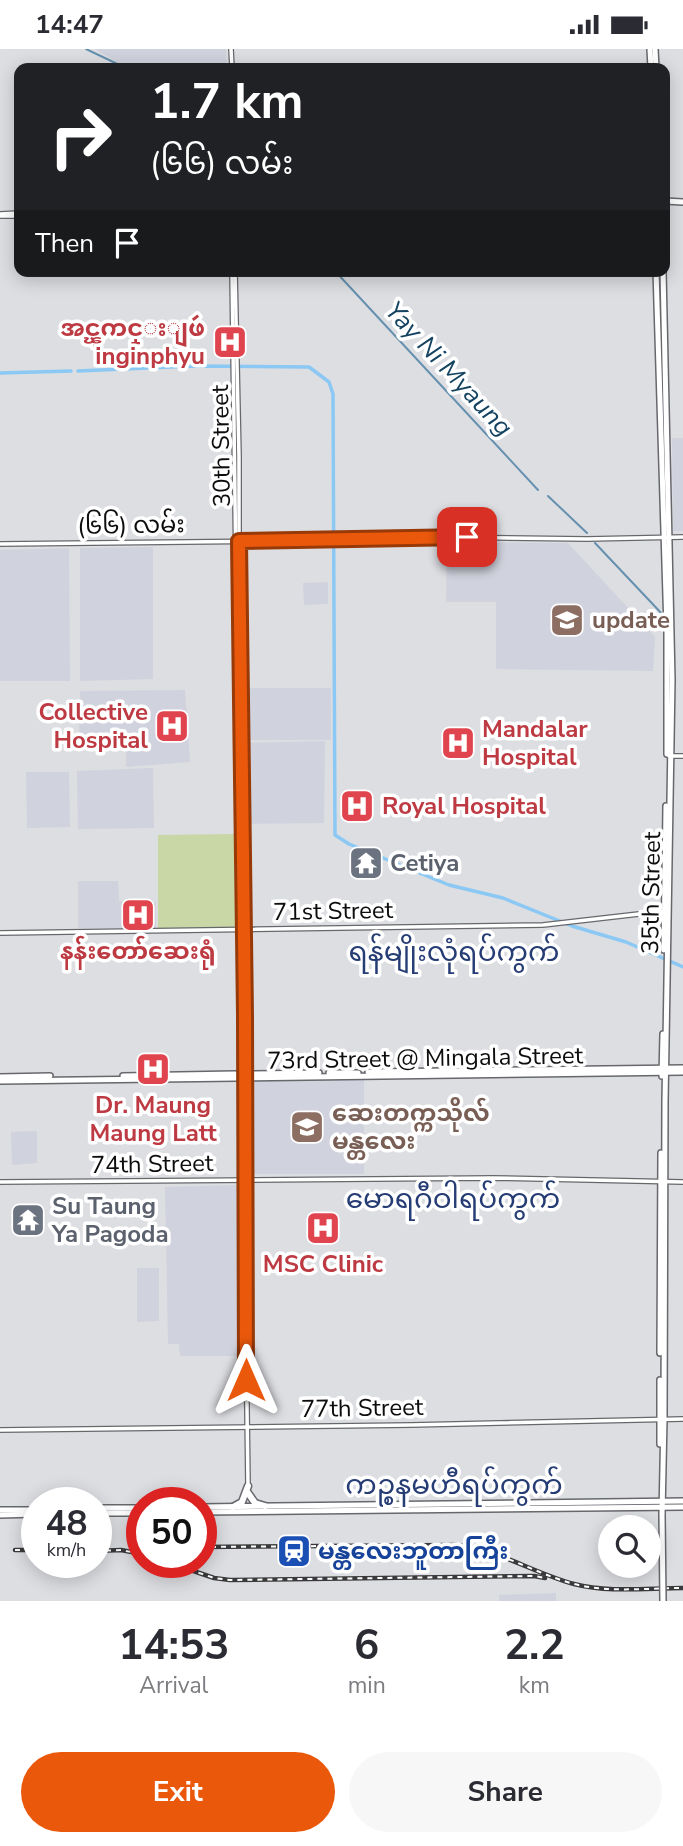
<!DOCTYPE html>
<html lang="en">
<head>
<meta charset="utf-8">
<style>
	body { margin:0; font-family:"Nunito Sans","Noto Sans Myanmar",sans-serif; background:#f7f7f7; color:#2b2b33; height:100vh; display:flex; flex-direction:column; font-size:26px; white-space:nowrap }
	* { box-sizing:border-box; margin:0 }
	p { font-size:23px; color:#7c7c81 }
	.icon { flex:none; width:38px; height:38px; fill:none; stroke:currentColor; stroke-width:2; stroke-linecap:round; stroke-linejoin:round }
	.map { position:relative; height:1552px; overflow:hidden }
	.sheet { display:flex; flex-direction:column; background:#fff; flex:1 }
	.sheet>* { flex:none }
	.top-card { position:absolute; left:14px; top:14px; width:656px; height:214px; border-radius:14px; box-shadow:0 4px 18px #0003; background:#202124; color:#fff; overflow:hidden }
	.tools { position:absolute; left:598px; top:1466px; display:grid; gap:14px }
	.tools a { display:grid; place-items:center; width:63px; height:63px; border-radius:50%; background:#fff; box-shadow:0 4px 18px #0003; font-size:35px }
	.speed { position:absolute; left:21px; top:1438px; display:flex; gap:14px; font-size:35px; font-weight:700; text-align:center }
	.speed>* { display:grid; place-content:center; width:91px; height:91px; border-radius:50%; background:#fff; box-shadow:0 4px 18px #0003; line-height:1 }
	.speed small { font-size:18px; font-weight:400 }
	.speed .limit { border:10px solid #d22; background:#fff; color:#111 }
	.pin { position:absolute; display:grid; place-items:center; width:60px; height:60px; color:#fff; margin:-30px; border-radius:14px; box-shadow:0 4px 10px #0006 }
	.me { position:absolute; width:77px; margin:-38px; rotate:0deg; stroke-linejoin:round; filter:drop-shadow(0 0 5px #0008) }
	.turn { display:flex; align-items:center; gap:24px; height:147px; padding:0 21px; font-size:32px }
	.turn .icon { width:91px; height:91px; stroke-width:2.5 }
	.turn b { display:block; font-size:49px; line-height:60px }
	.then { display:flex; align-items:center; height:66px; padding:0 21px; background:#0003; gap:14px; font-size:26px }
	.eta { display:flex; justify-content:space-evenly; align-items:center; height:119px; text-align:center }
	.eta b { font-size:42px; font-weight:700; line-height:49px }
	.button { display:flex; gap:14px; margin-top:auto; padding:14px 21px }
	.button a { flex:1; height:80px; border-radius:42px; background:#ea580c; color:#fff; font-size:28px; font-weight:700; line-height:80px; text-align:center }
	.button a+a { background:#f7f7f7; color:#2b2b33 }
	.status { display:flex; justify-content:space-between; align-items:center; height:49px; padding:0 35px; background:#fff; direction:ltr }
	.status svg { height:19px; fill:currentColor }
	.map>svg:first-child { display:block }
</style>
</head>
<body>
<div class="status"><b>14:47</b><svg viewBox="0 0 49 12"><path d="M0 12V9h3v3zM5 12V6h3v6zM10 12V3h3v9zM15 12V0h3v12zM26 1h20v11H26zM47 4h2v5h-2z"/></svg></div>
<div class="map">
<svg width="683" height="1552" viewBox="0 0 683 1552">
	<rect width="100%" height="100%" fill="#dddee2"/>
	<g fill="#d0d2dd">
		<path d="M95,0h131l1,19h-100z"/>
		<path d="M672,389h11v93h-10z"/>
		<path d="M447,493l121,1 87,94 -2,34 -157,-2v-67h-50z"/>
		<path d="M153,498v132l-73,2v-133z"/>
		<path d="M69,499l1,133h-70v-131z"/>
		<path d="M328,533v22l-24,1 -1,-22z"/>
		<path d="M242,639h89v52h-88z"/>
		<path d="M185,641l5,72 -64,5v-31h-47l1,-45z"/>
		<path d="M325,692l-1,82 -83,1 -2,-81z"/>
		<path d="M153,719l1,60 -76,1 -1,-58z"/>
		<path d="M26,723h43l1,55 -43,1z"/>
		<path d="M372,749v16h-31v-15z"/>
		<path d="M78,832h40l1,20 37,1v26h-78z"/>
		<path d="M249,1031h115v94h-114z"/>
		<path d="M37,1082v32l-25,2 -1,-33z"/>
		<path d="M237,1136l5,171h-62l-1,-12h-11l-3,-157z"/>
		<path d="M137,1219h22v53l-22,1z"/>
		<path d="M556,1544v8h-57v-6z"/>
	</g>
	<path fill="#c9d6a6" d="M236,785l1,93 -79,1v-93z"/>
	<g fill="none" stroke-linecap="round" stroke-linejoin="round">
		<g stroke="#6590af" stroke-width="2">
			<path d="M86,0l40,19"/>
			<path d="M335,222l203,219"/>
			<path d="M548,447l39,37"/>
			<path d="M595,494l69,73"/>
		</g>
		<g stroke="#8bc8f4" stroke-width="3.5">
			<path d="M78,322l115,-5 116,1 20,15 4,12 2,441 14,9 100,41 54,13 69,28 54,16 57,25"/>
			<path d="M0,324l71,-2"/>
		</g>
		<g stroke="#67686c" stroke-width="6">
			<g id="secondary">
				<path d="M231,0l1,19"/>
				<path d="M0,165l19,-1"/>
				<path d="M0,167h19"/>
				<path d="M232,222l16,1214"/>
				<path d="M235,222l4,186v141"/>
				<path d="M0,495l271,-3 172,-4 144,2 96,-2"/>
				<path d="M239,564l1,24"/>
				<path d="M241,641l4,387"/>
				<path d="M669,707h14"/>
				<path d="M0,884l543,-8 122,-14"/>
				<path d="M0,1133l493,-4 190,4"/>
				<path d="M0,1381l411,-5 272,-6"/>
			</g>
		</g>
		<g stroke="#67686c" stroke-width="8">
			<g id="primary">
				<path d="M650,0l1,19"/>
				<path d="M655,0l1,19"/>
				<path d="M665,152l18,1"/>
				<path d="M656,222l11,358v125"/>
				<path d="M664,901l2,-144"/>
				<path d="M368,1023l315,-4"/>
				<path d="M329,1024h29"/>
				<path d="M252,1025l67,-1"/>
				<path d="M123,1027l112,-2"/>
				<path d="M662,1027l1,-42"/>
				<path d="M0,1028l50,-1"/>
				<path d="M0,1032l683,-9"/>
				<path d="M660,1304l1,-200"/>
				<path d="M660,1331v64"/>
				<path d="M201,1458l482,-6"/>
				<path d="M96,1459h46"/>
				<path d="M0,1461h37"/>
				<path d="M201,1463l482,-5"/>
				<path d="M96,1464h46"/>
				<path d="M662,1465l2,-95 1,-317 7,-422 -9,-409"/>
				<path d="M0,1466l37,-1"/>
			</g>
		</g>
		<g stroke="#67686c" stroke-width="9">
			<g id="highway">
				<path d="M248,1444l7,10 10,3"/>
				<path d="M233,1458l9,-5 6,-16"/>
			</g>
		</g>
		<use href="#secondary" stroke="#fff" stroke-width="3.5"/>
		<use href="#primary" stroke="#fff" stroke-width="5"/>
		<use href="#highway" stroke="#fff" stroke-width="6"/>
		<g stroke="#3a3a3c" stroke-width="4.5">
			<g id="rail">
				<path d="M201,1498l254,-2c43,4 78,28 119,39 35,9 73,4 109,4"/>
				<path d="M15,1501h22"/>
				<path d="M96,1502l25,-1 21,4"/>
				<path d="M170,1514l44,15 16,2 304,-4 11,2"/>
			</g>
		</g>
		<use href="#rail" stroke="#fff" stroke-width="2" stroke-dasharray="5" stroke-linecap="butt"/>
		<g stroke="#67686c" stroke-width="8" stroke-linecap="butt">
			<path id="primary-bridge" d="M662,1465l1,87"/>
		</g>
		<use href="#primary-bridge" stroke="#fff" stroke-width="5"/>
	</g>
	<g fill="none" stroke-linecap="round" stroke-linejoin="round">
		<g stroke="#983908" stroke-width="18">
			<path id="route" d="M246,1331l-1,-365 -6,-474 228,-4"/>
		</g>
		<use href="#route" stroke="#ea580c" stroke-width="12"/>
	</g>
	<defs>
		<g id="hospital-square" transform="scale(1.75)"><rect x="-9" y="-9" width="18" height="18" rx="4" fill="#e0444e" stroke="#fff"/><path d="M-5-5h3v3.5h4V-5h3V5h-3V1.5h-4V5h-3Z" fill="#fff"/></g>
		<g id="university-square" transform="scale(1.75)"><rect x="-9" y="-9" width="18" height="18" rx="4" fill="#8d6e63" stroke="#fff"/><path d="M0-5L7-2L0 1L-7-2ZM-4 1L0 2.5L4 1V4Q0 6-4 4Z" fill="#fff"/></g>
		<g id="temple-square" transform="scale(1.75)"><rect x="-9" y="-9" width="18" height="18" rx="4" fill="#6b7280" stroke="#fff"/><path d="M0-6L5-2H3V0L6.5 2.5H4V6H1.5V3h-3V6H-4V2.5H-6.5L-3 0V-2H-5Z" fill="#fff"/></g>
		<g id="station-square" transform="scale(1.75)"><rect x="-9" y="-9" width="18" height="18" rx="4" fill="#1a4fb4" stroke="#fff"/><path d="M-3-6H3Q5-6 5-4V2Q5 4 3 4L4.5 6H3L1.5 4h-3L-3 6H-4.5L-3 4Q-5 4-5 2V-4Q-5-6-3-6ZM-3.5-4v3h7v-3ZM-3.5 1v1.5H-2V1ZM2 1v1.5H3.5V1Z" fill="#fff"/></g>
	</defs>
	<g fill-rule="evenodd">
		<use href="#hospital-square" x="230" y="293"/>
		<use href="#university-square" x="567" y="571"/>
		<use href="#hospital-square" x="172" y="677"/>
		<use href="#hospital-square" x="458" y="694"/>
		<use href="#hospital-square" x="357" y="757"/>
		<use href="#temple-square" x="366" y="814"/>
		<use href="#hospital-square" x="138" y="866"/>
		<use href="#hospital-square" x="153" y="1020"/>
		<use href="#university-square" x="307" y="1078"/>
		<use href="#temple-square" x="28" y="1171"/>
		<use href="#hospital-square" x="323" y="1179"/>
		<use href="#station-square" x="294" y="1502"/>
	</g>
	<g text-anchor="middle" dominant-baseline="central" stroke-width="7" stroke-linejoin="round" paint-order="stroke">
		<g font-size="24" font-weight="bold" fill="#be3a42" stroke="#fff">
			<text x="205" y="279" text-anchor="end">အင္ၾကင္းျဖဴ<tspan x="205" dy="28">inginphyu</tspan></text>
			<text x="148" y="663" text-anchor="end">Collective<tspan x="148" dy="28">Hospital</tspan></text>
			<text x="482" y="680" text-anchor="start">Mandalar<tspan x="482" dy="28">Hospital</tspan></text>
			<text x="382" y="757" text-anchor="start">Royal Hospital</text>
			<text x="138" y="902">နန်းတော်ဆေးရုံ</text>
			<text x="153" y="1056">Dr. Maung<tspan x="153" dy="28">Maung Latt</tspan></text>
			<text x="323" y="1215">MSC Clinic</text>
		</g>
		<g font-size="24" fill="#0d0d0e" stroke="#fff">
			<text transform="translate(221 397) rotate(-91)">30th Street</text>
			<text transform="translate(131 476) rotate(-1)">(၆၆) လမ်း</text>
			<text transform="translate(651 844) rotate(-89)">35th Street</text>
			<text transform="translate(333 862) rotate(-1)">71st Street</text>
			<text transform="translate(425 1009) rotate(-1)">73rd Street @ Mingala Street</text>
			<text transform="translate(152 1115) rotate(-1)">74th Street</text>
			<text transform="translate(362 1359) rotate(-1)">77th Street</text>
		</g>
		<g font-size="24" font-weight="bold" fill="#785e54" stroke="#fff" text-anchor="start">
			<text x="592" y="571">update</text>
			<text x="332" y="1064">ဆေးတက္ကသိုလ်<tspan x="332" dy="28">မန္တလေး</tspan></text>
		</g>
		<g font-size="24" font-weight="bold" fill="#5b616d" stroke="#fff" text-anchor="start">
			<text x="390" y="814">Cetiya</text>
			<text x="52" y="1157">Su Taung<tspan x="52" dy="28">Ya Pagoda</tspan></text>
		</g>
		<g font-size="24" font-weight="bold" fill="#164399" stroke="#fff" text-anchor="start">
			<text x="318" y="1502">မန္တလေးဘူတာကြီး</text>
		</g>
		<g font-size="26" font-style="italic" fill="#144361" stroke="#fff">
			<text transform="translate(449 320) rotate(47)">Yay Ni Myaung</text>
		</g>
		<g font-size="28" fill="#263c74" stroke="#fff">
			<text x="454" y="903">ရန်မျိုးလုံရပ်ကွက်</text>
			<text x="453" y="1150">မောရဂီဝါရပ်ကွက်</text>
			<text x="454" y="1436">ကဉ္စနမဟီရပ်ကွက်</text>
		</g>
	</g>
</svg>
<div class="tools">
<a><svg class="icon" aria-label="search" viewBox="0 0 24 24"><circle cx="10" cy="10" r="6"/><path d="M15 15l6 6"/></svg></a>
</div>
<div class="speed"><div>48<small>km/h</small></div><div class="limit">50</div></div>
<div class="pin" style="left:467px;top:488px;background:#d93025"><svg class="icon" aria-label="arrive" viewBox="0 0 24 24"><path d="M6 21V4h12l-3 4 3 4H6"/></svg></div>
<svg class="me" style="left:246px;top:1331px" viewBox="-20 -20 40 40"><path d="M0-17L14 15 0 8-14 15z" fill="#ea580c" stroke="#fff" stroke-width="4"/></svg>
<div class="top-card">
<div class="turn"><svg class="icon" aria-label="right" viewBox="0 0 24 24"><path d="M7 20v-9h11M14 6l5 5-5 5"/></svg><div><b>1.7 km</b>(၆၆) လမ်း</div></div>
<div class="then">Then<svg class="icon" aria-label="arrive" viewBox="0 0 24 24"><path d="M6 21V4h12l-3 4 3 4H6"/></svg></div>
</div>
</div>
<section class="sheet">
<div class="eta">
<div><b>14:53</b><p>Arrival</p></div>
<div><b>6</b><p>min</p></div>
<div><b>2.2</b><p>km</p></div>
</div>
<div class="button"><a>Exit</a><a>Share</a></div>
</section>
</body>
</html>
